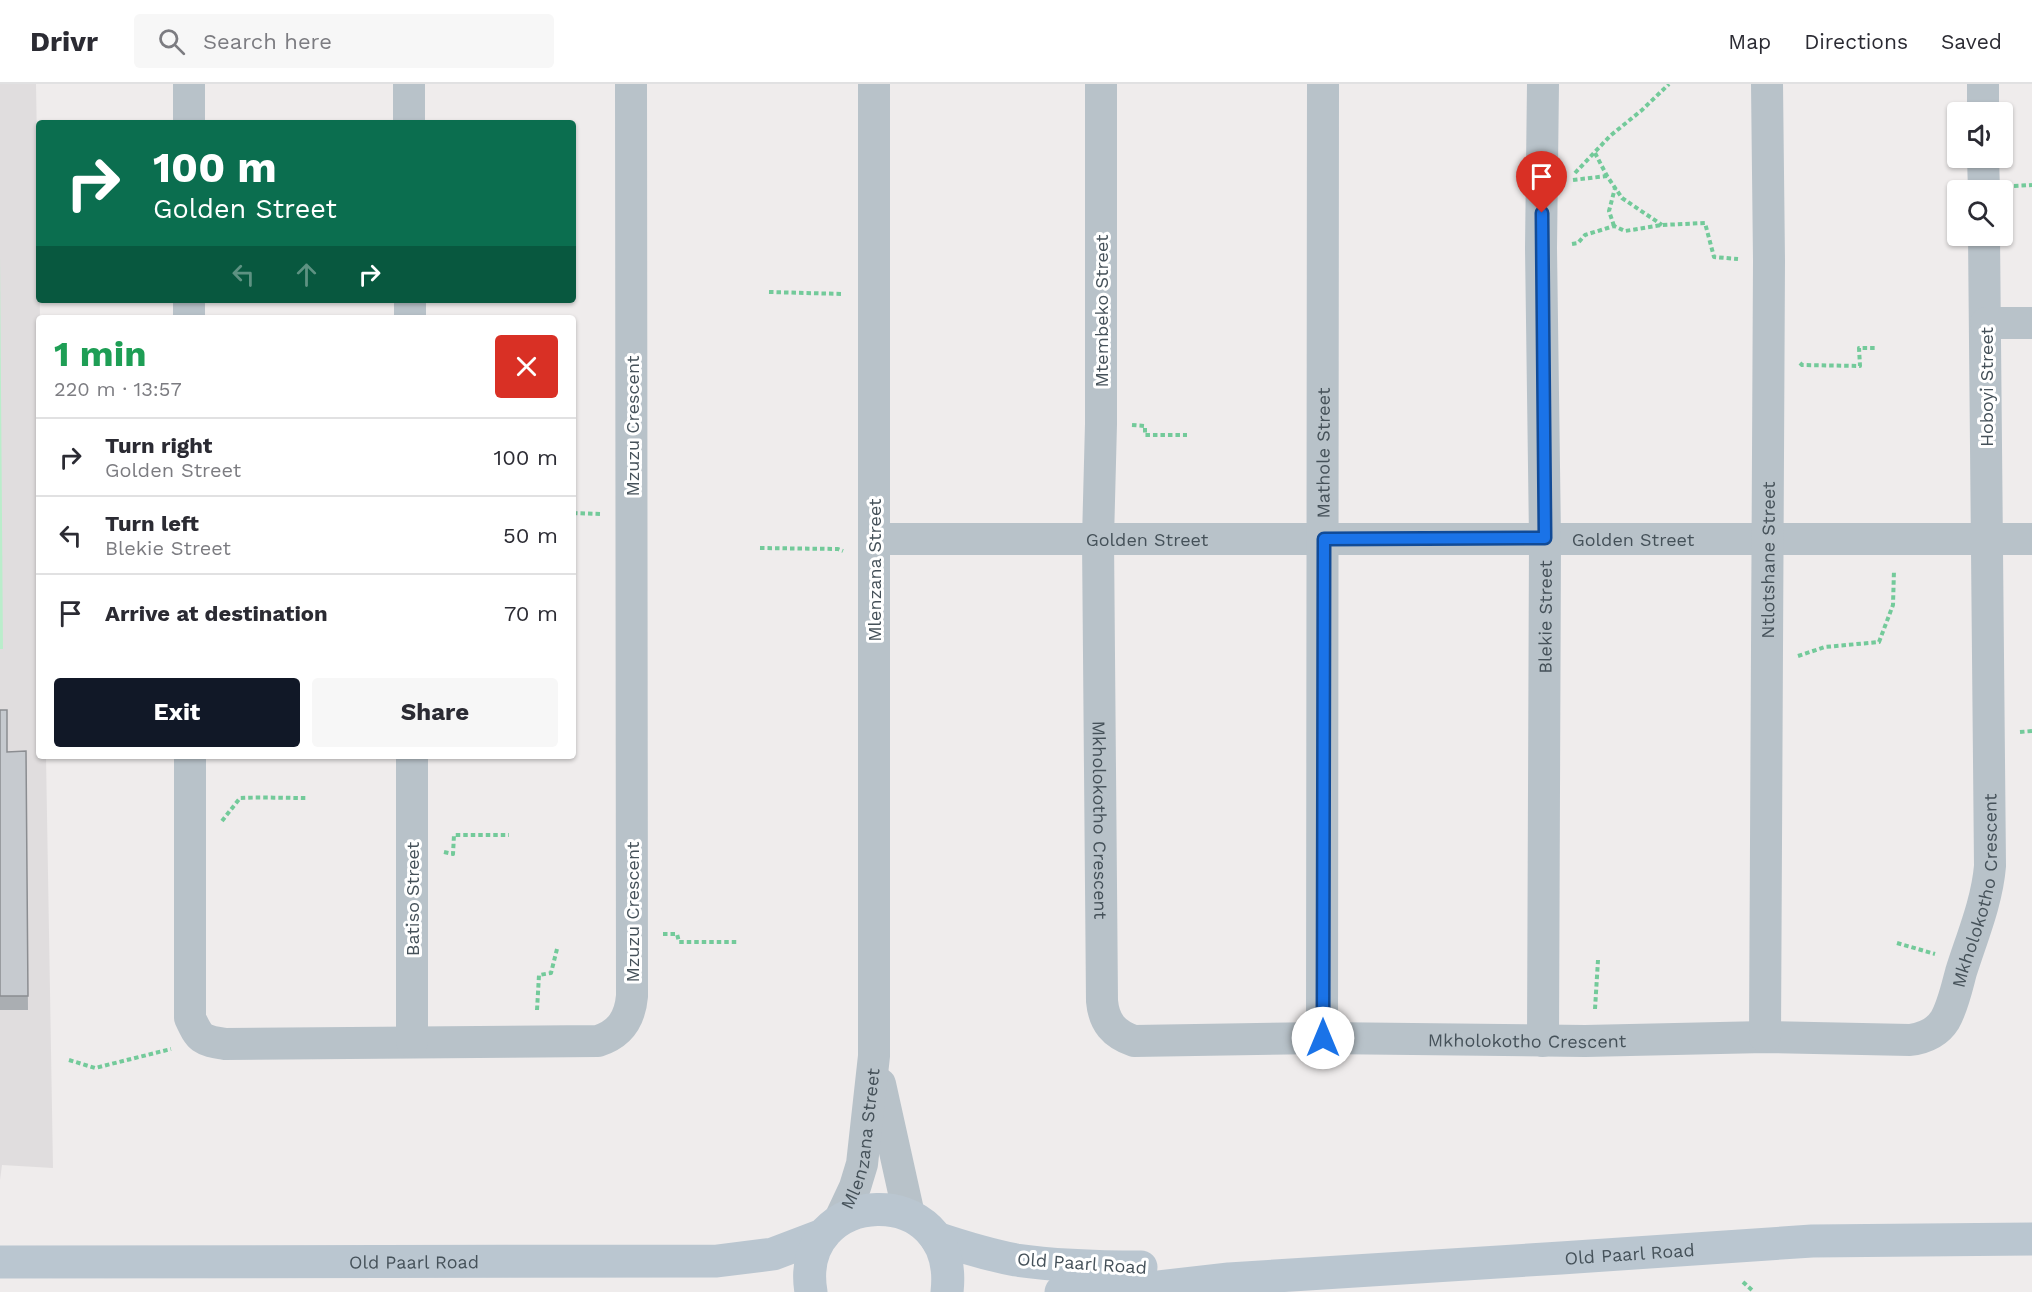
<!DOCTYPE html>
<html lang="en">
<head>
<meta charset="utf-8">
<style>
	body { margin:0; font-family:"Work Sans",sans-serif; background:#f7f7f7; color:#2b2b33; height:100vh; display:flex; flex-direction:column; font-size:22px; white-space:nowrap }
	* { box-sizing:border-box; margin:0 }
	p { font-size:20px; color:#7c7c81 }
	.icon { flex:none; width:33px; height:33px; fill:none; stroke:currentColor; stroke-width:2; stroke-linecap:round; stroke-linejoin:round }
	.map { position:relative; flex:1; overflow:hidden }
	.details { position:absolute; left:36px; top:231px; width:540px; height:444px; display:flex; flex-direction:column; background:#fff; border-radius:6px; box-shadow:0 2px 4px #0004 }
	.details>* { flex:none }
	.guide { position:absolute; left:36px; top:36px; width:540px; height:183px; border-radius:6px; box-shadow:0 2px 4px #0004; background:#0b6e4f; color:#fff; overflow:hidden }
	.controls { position:absolute; left:1947px; top:18px; display:grid; gap:12px }
	.controls a { display:grid; place-items:center; width:66px; height:66px; border-radius:6px; background:#fff; box-shadow:0 2px 4px #0004; font-size:30px }
	.pin { position:absolute; display:grid; place-items:center; width:51px; height:51px; color:#fff; margin:-62px -26px; border-radius:50% 50% 50% 0; rotate:-45deg; box-shadow:0 0 6px #0007 }
	.pin .icon { rotate:45deg }
	.me { position:absolute; width:66px; margin:-33px; rotate:0deg; stroke-linejoin:round; filter:drop-shadow(0 0 4px #0008) }
	.turn { display:flex; align-items:center; gap:21px; height:126px; padding:0 18px; font-size:27px }
	.turn .icon { width:78px; height:78px; stroke-width:2.5 }
	.turn b { display:block; font-size:42px; line-height:51px }
	.lanes { display:flex; align-items:center; height:57px; padding:0 18px; background:#0003; justify-content:center; gap:30px; direction:ltr }
	.lanes .off { opacity:.35 }
	.round { display:grid; place-items:center; flex:none; width:63px; height:63px; border-radius:6px; background:#f7f7f7 }
	.headline { display:flex; align-items:center; justify-content:space-between; height:102px; padding:0 18px }
	h1 { font-size:36px; font-weight:700; line-height:45px; color:#1e9e55 }
	.cta { display:flex; gap:12px; margin-top:auto; padding:12px 18px }
	.cta a { flex:1; height:69px; border-radius:6px; background:#111827; color:#fff; font-size:24px; font-weight:700; line-height:69px; text-align:center }
	.cta a+a { background:#f7f7f7; color:#2b2b33 }
	ul { padding:0; list-style:none }
	li { display:flex; align-items:center; gap:18px; height:78px; padding:0 18px; border-top:2px solid #e1e1e2 }
	li div { flex:1 }
	li b { display:block; font-size:22px }
	li em { font-style:normal }
	header { display:flex; align-items:center; gap:36px; box-sizing:border-box; height:84px; padding:0 30px; background:#fff; border-bottom:2px solid #e1e1e2 }
	header strong { font-size:28px }
	nav { display:flex; gap:33px; margin-inline-start:auto; font-size:21px }
	.search { width:420px; height:54px; background:#f7f7f7; display:flex; align-items:center; gap:15px; box-sizing:border-box; padding:0 21px; border-radius:6px; color:#7c7c81; font-size:22px }
	.map>svg:first-child { display:block }
</style>
</head>
<body>
<header>
<strong>Drivr</strong>
<div class="search"><svg class="icon" aria-label="search" viewBox="0 0 24 24"><circle cx="10" cy="10" r="6"/><path d="M15 15l6 6"/></svg>Search here</div>
<nav><a>Map</a><a>Directions</a><a>Saved</a></nav>
</header>
<div class="map">
<svg width="2032" height="1208" viewBox="0 0 2032 1208">
	<rect width="100%" height="100%" fill="#efecec"/>
	<path fill="#e0ddde" d="M0,0h36l4,234 -1,438h7l7,412 -51,-3 -2,15z"/>
	<path fill="#baedcb" d="M0,170l3,395h-3z"/>
	<g fill="none" stroke-linecap="round" stroke-linejoin="round">
		<g stroke="#73ca9a" stroke-width="4" stroke-dasharray="4.5 3" stroke-linecap="butt">
			<path d="M1595,69l12,23 15,22 40,27"/>
			<path d="M1575,89l35,-37 32,-26 27,-26"/>
			<path d="M1573,96l34,-4"/>
			<path d="M2014,102l18,-1"/>
			<path d="M1614,142l-5,-15 6,-23"/>
			<path d="M1572,160l6,-1 7,-8 29,-9 11,5 37,-6 43,-2 9,34 24,2"/>
			<path d="M769,208l74,2"/>
			<path d="M1800,279l2,2 58,1 -1,-18h16"/>
			<path d="M1132,341l13,1v9h42"/>
			<path d="M573,429l28,1"/>
			<path d="M760,464l78,1 5,2"/>
			<path d="M1798,572l27,-9 54,-5 14,-37 1,-35"/>
			<path d="M2020,648l12,-1"/>
			<path d="M222,737l18,-23c22,-1 45,0 67,0"/>
			<path d="M444,768l9,2 1,-19h55"/>
			<path d="M663,850h14l2,8h59"/>
			<path d="M1897,859l38,11"/>
			<path d="M1595,925l3,-49"/>
			<path d="M537,926l2,-35 12,-2 6,-24"/>
			<path d="M69,976l26,8 76,-19"/>
			<path d="M1743,1198l11,10"/>
		</g>
		<g stroke="#b8c2c9" stroke-width="32">
			<path d="M189,0v39"/>
			<path d="M409,0v39"/>
			<path id="s1" d="M1101,0v340l-3,115 4,462c2,22 12,33 32,40l188,-3 263,3 180,-4 145,3c14,-2 27,-7 35,-20 8,-14 12,-33 16,-48 11,-35 26,-70 29,-106l-6,-630"/>
			<path d="M1983,0v28"/>
			<path d="M1983,74l1,32"/>
			<path d="M189,216v18"/>
			<path d="M410,216v18"/>
			<path d="M1986,239h46"/>
			<path id="s2" d="M874,455h1158"/>
			<path d="M190,672v262c10,22 12,22 35,26l373,-3c22,-7 32,-22 34,-45l-1,-912"/>
			<path d="M412,672v286"/>
			<path id="s3" d="M1765,953l4,-776 -2,-177"/>
			<path id="s4" d="M1322,954l1,-954"/>
			<path id="s5" d="M1543,957l2,-502 -4,-291 2,-164"/>
			<path d="M880,1000l29,131"/>
			<path id="s6" d="M840,1135l15,-32 7,-23 12,-108v-972"/>
		</g>
		<g stroke="#bac6d0" stroke-width="33">
			<path d="M936,1154c27,9 53,17 80,22 41,6 84,7 125,7"/>
			<path id="s7" d="M0,1178l717,-1 56,-7 50,-19"/>
			<path d="M811,1208c-18,-106 149,-114 136,0"/>
			<path id="s8" d="M1061,1208l89,-4 79,-9 332,-21 251,-17 220,-2"/>
		</g>
	</g>
	<path fill="#aaaeb2" d="M0,626l7,42 19,-1 2,259h-28z"/>
	<path fill="#c6cacf" stroke="#8b8d91" stroke-width="1.5" d="M0,626h7v42l19,-1 2,245h-28z"/>
	<g fill="none" stroke-linecap="round" stroke-linejoin="round">
		<g stroke="#114b97" stroke-width="15">
			<path id="route" d="M1323,954l1,-499 221,-1 -3,-325"/>
		</g>
		<use href="#route" stroke="#1a73e8" stroke-width="10"/>
	</g>
	<g text-anchor="middle" dominant-baseline="central" stroke-width="6" stroke-linejoin="round" paint-order="stroke">
		<g font-size="18" fill="#455159" stroke="#fff">
			<text transform="translate(1101 227) rotate(-90)">Mtembeko Street</text>
			<text transform="translate(1986 303) rotate(-90)">Hoboyi Street</text>
			<text transform="translate(632 342) rotate(-90)">Mzuzu Crescent</text>
			<text stroke="none"><textPath href="#s4" startOffset="585">Mathole Street</textPath></text>
			<text stroke="none"><textPath href="#s2" startOffset="273">Golden Street</textPath></text>
			<text stroke="none"><textPath href="#s2" startOffset="759">Golden Street</textPath></text>
			<text stroke="none"><textPath href="#s3" startOffset="477">Ntlotshane Street</textPath></text>
			<text transform="translate(874 486) rotate(-90)">Mlenzana Street</text>
			<text stroke="none"><textPath href="#s5" startOffset="424">Blekie Street</textPath></text>
			<text stroke="none"><textPath href="#s1" startOffset="736">Mkholokotho Crescent</textPath></text>
			<text stroke="none"><textPath href="#s1" startOffset="1924">Mkholokotho Crescent</textPath></text>
			<text transform="translate(412 815) rotate(-90)">Batiso Street</text>
			<text transform="translate(632 828) rotate(-90)">Mzuzu Crescent</text>
			<text stroke="none"><textPath href="#s1" startOffset="1365">Mkholokotho Crescent</textPath></text>
			<text stroke="none"><textPath href="#s6" startOffset="84">Mlenzana Street</textPath></text>
			<text stroke="none"><textPath href="#s8" startOffset="570">Old Paarl Road</textPath></text>
			<text stroke="none"><textPath href="#s7" startOffset="414">Old Paarl Road</textPath></text>
			<text transform="translate(1082 1179) rotate(4)">Old Paarl Road</text>
		</g>
	</g>
</svg>
<div class="controls">
<a><svg class="icon" aria-label="sound" viewBox="0 0 24 24"><path d="M4 9h4l5-4v14l-5-4H4zM17 9q2 3 0 6"/></svg></a>
<a><svg class="icon" aria-label="search" viewBox="0 0 24 24"><circle cx="10" cy="10" r="6"/><path d="M15 15l6 6"/></svg></a>
</div>
<div class="pin" style="left:1542px;top:129px;background:#d93025"><svg class="icon" aria-label="arrive" viewBox="0 0 24 24"><path d="M6 21V4h12l-3 4 3 4H6"/></svg></div>
<svg class="me" style="left:1323px;top:954px" viewBox="-20 -20 40 40"><circle r="19" fill="#fff"/><path d="M0-13L10 11 0 6-10 11z" fill="#1a73e8"/></svg>
<div class="guide">
<div class="turn"><svg class="icon" aria-label="right" viewBox="0 0 24 24"><path d="M7 20v-9h11M14 6l5 5-5 5"/></svg><div><b>100 m</b>Golden Street</div></div>
<div class="lanes"><svg class="icon off" aria-label="left" viewBox="0 0 24 24"><path d="M17 20v-9H6M10 6l-5 5 5 5"/></svg><svg class="icon off" aria-label="ahead" viewBox="0 0 24 24"><path d="M12 20V5M6 11l6-6 6 6"/></svg><svg class="icon" aria-label="right" viewBox="0 0 24 24"><path d="M7 20v-9h11M14 6l5 5-5 5"/></svg></div>
</div>
<section class="details">
<div class="headline"><div><h1>1 min</h1><p>220 m · 13:57</p></div><a class="round" style="background:#d93025;color:#fff"><svg class="icon" aria-label="close" viewBox="0 0 24 24"><path d="M6 6l12 12M18 6L6 18"/></svg></a></div>
<ul>
<li><svg class="icon" aria-label="right" viewBox="0 0 24 24"><path d="M7 20v-9h11M14 6l5 5-5 5"/></svg><div><b>Turn right</b><p>Golden Street</p></div><em>100 m</em></li>
<li><svg class="icon" aria-label="left" viewBox="0 0 24 24"><path d="M17 20v-9H6M10 6l-5 5 5 5"/></svg><div><b>Turn left</b><p>Blekie Street</p></div><em>50 m</em></li>
<li><svg class="icon" aria-label="arrive" viewBox="0 0 24 24"><path d="M6 21V4h12l-3 4 3 4H6"/></svg><div><b>Arrive at destination</b></div><em>70 m</em></li>
</ul>
<div class="cta"><a>Exit</a><a>Share</a></div>
</section>
</div>
</body>
</html>
